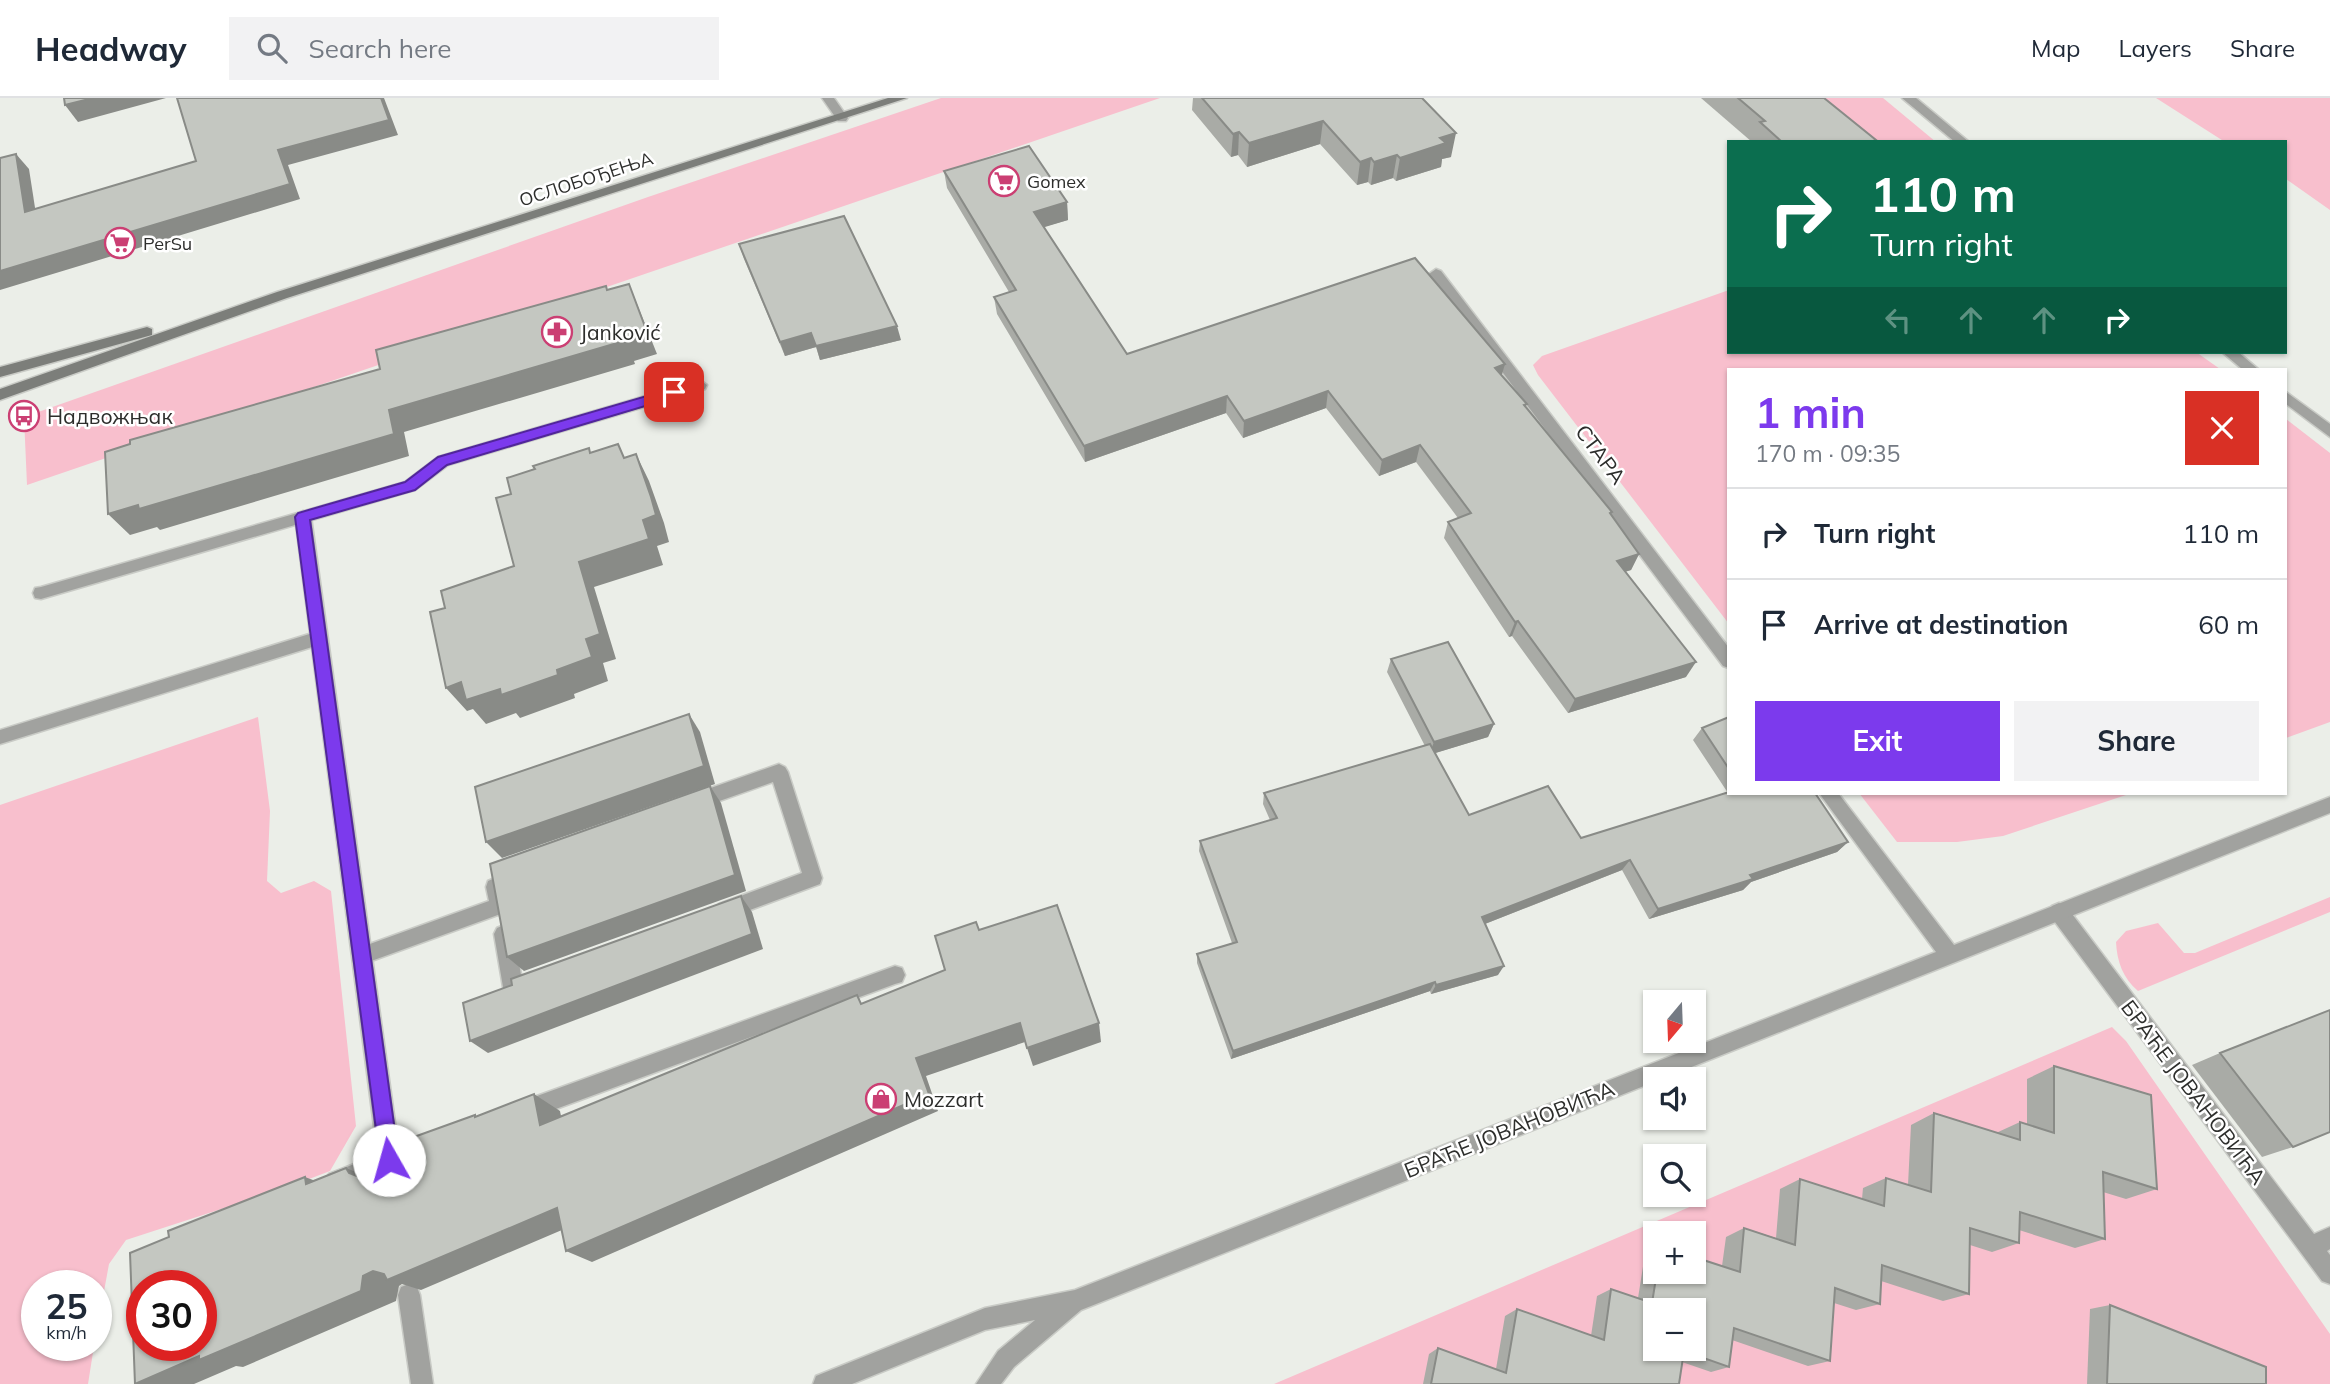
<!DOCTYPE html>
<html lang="en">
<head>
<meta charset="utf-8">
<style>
	body { margin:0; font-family:Mulish,sans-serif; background:#f2f2f3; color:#1f2937; height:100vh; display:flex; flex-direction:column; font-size:26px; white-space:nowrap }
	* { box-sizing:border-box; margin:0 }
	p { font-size:23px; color:#747a83 }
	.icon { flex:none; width:38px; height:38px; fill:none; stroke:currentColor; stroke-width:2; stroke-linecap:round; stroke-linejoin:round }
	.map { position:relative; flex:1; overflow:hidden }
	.drawer { position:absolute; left:1727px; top:270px; width:560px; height:427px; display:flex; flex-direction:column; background:#fff; border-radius:0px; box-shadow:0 2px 5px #0004 }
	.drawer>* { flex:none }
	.top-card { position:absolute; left:1727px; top:42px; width:560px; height:214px; border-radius:0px; box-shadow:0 2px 5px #0004; background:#0b6e4f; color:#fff; overflow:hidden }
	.needle { width:46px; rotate:199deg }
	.controls { position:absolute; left:1643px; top:892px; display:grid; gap:14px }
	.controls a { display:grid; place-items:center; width:63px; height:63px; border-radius:0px; background:#fff; box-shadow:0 2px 5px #0004; font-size:35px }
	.speed { position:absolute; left:21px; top:1172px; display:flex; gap:14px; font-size:35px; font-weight:700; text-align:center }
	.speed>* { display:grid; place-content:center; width:91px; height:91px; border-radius:50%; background:#fff; box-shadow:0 2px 5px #0004; line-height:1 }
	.speed small { font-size:18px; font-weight:400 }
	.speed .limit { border:10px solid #d22; background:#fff; color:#111 }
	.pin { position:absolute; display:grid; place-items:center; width:60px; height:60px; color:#fff; margin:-30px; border-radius:14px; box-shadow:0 4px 10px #0006 }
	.me { position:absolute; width:77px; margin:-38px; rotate:353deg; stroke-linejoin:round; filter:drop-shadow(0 0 5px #0008) }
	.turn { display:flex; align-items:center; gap:24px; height:147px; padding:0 28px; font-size:32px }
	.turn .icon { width:91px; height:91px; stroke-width:2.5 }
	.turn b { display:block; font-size:49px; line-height:60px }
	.lanes { display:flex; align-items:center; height:66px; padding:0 28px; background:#0003; justify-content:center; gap:35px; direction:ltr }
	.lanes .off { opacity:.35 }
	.round { display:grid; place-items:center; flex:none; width:74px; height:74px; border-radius:0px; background:#f2f2f3 }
	.summary { display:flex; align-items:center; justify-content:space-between; height:119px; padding:0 28px }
	h1 { font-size:42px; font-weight:700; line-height:52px; color:#7c3aed }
	.button { display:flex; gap:14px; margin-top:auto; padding:14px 28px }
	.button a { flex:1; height:80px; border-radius:0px; background:#7c3aed; color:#fff; font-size:28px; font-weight:700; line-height:80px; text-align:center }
	.button a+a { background:#f2f2f3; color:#1f2937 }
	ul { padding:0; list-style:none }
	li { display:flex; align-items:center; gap:21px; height:91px; padding:0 28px; border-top:2px solid #e0e1e3 }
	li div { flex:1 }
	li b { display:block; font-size:26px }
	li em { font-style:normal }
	header { display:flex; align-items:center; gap:42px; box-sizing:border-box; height:98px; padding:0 35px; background:#fff; border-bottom:2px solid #e0e1e3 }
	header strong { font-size:33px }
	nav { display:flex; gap:38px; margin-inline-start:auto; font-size:24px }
	.search { width:490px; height:63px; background:#f2f2f3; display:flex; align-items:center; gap:18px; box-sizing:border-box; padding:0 24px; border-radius:0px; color:#747a83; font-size:26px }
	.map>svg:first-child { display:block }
</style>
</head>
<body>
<header>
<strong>Headway</strong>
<div class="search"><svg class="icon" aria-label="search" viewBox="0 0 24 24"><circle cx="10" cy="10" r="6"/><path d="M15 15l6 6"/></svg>Search here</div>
<nav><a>Map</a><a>Layers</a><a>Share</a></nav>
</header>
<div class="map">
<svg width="2330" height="1286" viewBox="0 0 2330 1286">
	<rect width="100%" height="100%" fill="#ebeee8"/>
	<g fill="#f8bfcd" fill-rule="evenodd">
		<path d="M941,0h219l-1133,387 -3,-68 624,-220z"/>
		<path d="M1808,0h75l53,44h-74z"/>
		<path d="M2156,0h174v112l-44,-31v-37h-61z"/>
		<path d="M1729,192v62h467l24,17h-491v255l-191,-249 -5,-10 9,-9z"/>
		<path d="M2286,321l44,34v269l-44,16z"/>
		<path d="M258,619l12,94 -3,70 14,12 33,-12 17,10 25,235 -26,45 -47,18 -157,51 -17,24 -13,71v-49h-59v60h57l-6,38h-88v-579z"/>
		<path d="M1859,695h273l-129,43 -46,6h-60z"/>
		<path d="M2330,799v15l-192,79c-15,-13 -21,-29 -22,-49l10,-11 32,-8 26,30h11z"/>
		<path d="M2112,929l14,14 204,293v50h-1056zM1656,1136h38v38h-38zM1656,1213h38v38h-38z"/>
	</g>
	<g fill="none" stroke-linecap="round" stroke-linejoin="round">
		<g stroke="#c9cbc6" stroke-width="3">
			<g id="lane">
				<path d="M700,282l7,5 -2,4 -257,76 -33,25 -374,109 -6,-1 -2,-5 2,-5 6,-1 364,-105 33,-25z"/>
				<path d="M319,533l6,2 2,5 -2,5 -325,101v-14z"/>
				<path d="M779,666l6,3 3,5 34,106 -2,6 -94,35 -7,-3 -2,-6 2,-6 83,-31 -29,-91 -79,28 -6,-2 -3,-6 3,-6z"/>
				<path d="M495,780l7,3c4,9 8,22 4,31l-143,52 -7,-3 -3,-6 3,-6 133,-48 -3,-14 2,-6z"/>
				<path d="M2059,805l7,3 248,328 16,-7v22l-3,2 3,4v29l-8,-3 -270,-363 -2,-6 2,-6z"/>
				<path d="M504,827l7,3 3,6 7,41 11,1 3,7 -3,7 -19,6 -7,-2 -3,-7 -9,-53 3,-6z"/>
				<path d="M895,868l7,2 3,7 -3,7 -7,2 -369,136 -7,-3 -3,-7 3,-7 7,-3z"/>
				<path d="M392,1051l7,3 3,7 -3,7 -63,26 -7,-4 -4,-7 4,-7z"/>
			</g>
		</g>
		<g stroke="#c9cbc6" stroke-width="3">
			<g id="street">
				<path d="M822,0h12l14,20 -2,3h-8z"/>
				<path d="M1902,0h14l53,44h-14z"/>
				<path d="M1436,171l5,2 288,377v20l-6,-2 -292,-389 -2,-3z"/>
				<path d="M2222,254h16l20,17h-16z"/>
				<path d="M2286,294l44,32v13l-44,-33z"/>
				<path d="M303,413l8,6 91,656 -4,7 -7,4 -7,-4 -4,-7 -85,-656z"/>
				<path d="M1819,695h19l116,152 376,-148v16l-1249,497 -67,57 -13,17h-25l22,-33 37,-31 -50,10 -133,54h-39l3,-8 169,-68 90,-18 861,-338z"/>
				<path d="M409,1186l8,3 3,8 13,89h-22l-13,-89 3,-8z"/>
			</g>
		</g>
		<g stroke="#c9cbc6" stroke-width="3">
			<g id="secondary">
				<path d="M888,0h19l-620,200 -287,102v-11l277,-97z"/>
				<path d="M147,229l5,2v6l-152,42v-10z"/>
			</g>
		</g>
		<use href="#lane" fill="#a1a29f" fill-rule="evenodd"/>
		<use href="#street" fill="#a1a29f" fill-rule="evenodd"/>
		<use href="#secondary" fill="#7c7e7a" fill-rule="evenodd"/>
	</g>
	<g fill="#a9aba6">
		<path d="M1193,0h229l29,59 -9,2 -1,8 -45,14 -3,-3 -22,7 -3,-3 -11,3 -37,-41 -73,23 -9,-12 -7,2 -39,-47z"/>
		<path d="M1701,0h123l51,44h-123z"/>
		<path d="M944,73l123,31 1,18 -25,7 84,127 375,22 109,139 28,39 -8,16 -6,2 61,105 -118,36 -56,-77 -3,1 -65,-99 4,-16 10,-4 -42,-56 -37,14 -53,-68 -83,30 -17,-25 -141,49 -88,-148 -3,-17 15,-5 -62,-104z"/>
		<path d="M739,146l162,96 -81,20 -4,-13 -31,9 -41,-97z"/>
		<path d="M1391,561l103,65 -6,13 -53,16 34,62 112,23 147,-45 -35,-53 9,-12 27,-11v76l119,49 -11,10 -86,30 -8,8 -94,29 -27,-49 -137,54 13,51 -67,19 -1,-3 -199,68 -34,-96v-9l35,-11 -33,-92 1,-10 70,-21 -7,-16 1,-11 161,-47 -38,-74z"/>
		<path d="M2220,955l73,94 -31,10 -70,-92z"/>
		<path d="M2054,968l103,123 -31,10 -23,-7 2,47 -30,9 -56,-18v13l-27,9 -22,-7 -1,49 -26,7 -62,-20 -1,23 -24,6 -22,-7 -4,58 -22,5 -76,-26 -3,27 -18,5 -29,-10 -3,22h-256l6,-30 9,-6 58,21 9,-53 12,-7 74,27 6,-40 14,-7 27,9 7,-44 11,-6v24h38l28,-6 4,-29 18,-9 32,10 4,-49 20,-10 62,20 1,-11 23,-10 22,7 3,-60 23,-12 62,20 24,-11 7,3v-46z"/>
		<path d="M2110,1207l156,79h-179l3,-75z"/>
	</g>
	<g fill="#898b87">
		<path d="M93,0h73l-88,24 -13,-17z"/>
		<path d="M381,0h3l14,37 -110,30 12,34 -300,91v-19l278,-121z"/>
		<path d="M1323,23l-3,23 -73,23 2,-24z"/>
		<path d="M1239,34l-1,23 -7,2 2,-23z"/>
		<path d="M1456,35l-5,24 -9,2 -1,8 -45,14 4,-23 40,-20z"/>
		<path d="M16,56l13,15 9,58 -13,-15z"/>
		<path d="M1397,57l-4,23 -22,7 3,-23z"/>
		<path d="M1371,60l-3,24 -11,3 3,-23z"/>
		<path d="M1067,104l1,18 -33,10 -1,-18z"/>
		<path d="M629,186l28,70 -23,7 1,3 -231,68 5,24 -249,74 -3,-3 -27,8 -22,-21 281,-104 235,-71z"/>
		<path d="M897,228l4,14 -81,20 -4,-14z"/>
		<path d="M811,235l5,14 -31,9 -5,-14z"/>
		<path d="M1505,266l-5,17 -5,-13z"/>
		<path d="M1328,293l-2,17 -83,30 1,-17z"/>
		<path d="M1227,298l-1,17 -141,49 -1,-16z"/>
		<path d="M1420,347l-4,17 -37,14 3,-16z"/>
		<path d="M636,356l13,27 15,42 5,19 -12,4 6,19 -69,22 22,72 -13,4 5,18 -34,13 1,4 -55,20 -4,-5 -30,11 -13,-15 -6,2 -21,-23 15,-6 96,-12 29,-31 -7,-77 64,-42z"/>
		<path d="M1639,456l-8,16 -21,6 7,-15z"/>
		<path d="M1518,523l-6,15 -3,1 6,-15z"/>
		<path d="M1696,564l-10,15 -118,36 7,-14z"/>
		<path d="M689,616l11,18 15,52 -213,74 -16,-16z"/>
		<path d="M1494,626l-6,13 -59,18 5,-13z"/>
		<path d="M710,688l11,17 25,88 -222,80 -17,-14z"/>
		<path d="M1848,744l-11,10 -86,30 -8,8 -94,29 9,-10 92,-34z"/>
		<path d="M1630,762l-8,10 -145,57 5,-10z"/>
		<path d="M741,798l11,16 11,37 -275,104 -18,-12z"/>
		<path d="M1504,868l-6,9 -67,19 5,-9z"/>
		<path d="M1435,884l-5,9 -199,68 2,-8z"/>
		<path d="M1020,925l5,19 -99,34 12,35 -346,151 -26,-11 350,-193z"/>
		<path d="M1099,925l2,19 -68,24 -6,-18z"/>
		<path d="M534,996l26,17 6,30 -26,-16z"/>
		<path d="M346,1070l34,14 4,5 -35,-14z"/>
		<path d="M305,1079l37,14 -36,-7z"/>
		<path d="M557,1110l26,13 -162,69 -19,-6 -3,2 -3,15 -153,66 -7,-1 -42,18h-59l238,-113z"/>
	</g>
	<g fill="#c4c7c1" stroke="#898b87" stroke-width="2" fill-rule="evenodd">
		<path d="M64,0h29l-28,7z"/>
		<path d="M177,0h204l8,22 -111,30 12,34 -290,87v-113l16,-4 9,58 171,-51z"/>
		<path d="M1202,0h220l34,35 -16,5 6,5 -46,15 -3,-3 -23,7 -3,-4 -11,4 -37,-41 -74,22 -10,-11 -6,2z"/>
		<path d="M1738,0h86l52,42 -5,2h-89l-22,-20 5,-1z"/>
		<path d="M1029,48l38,56 -33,10 93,142 288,-96 90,106 -10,4 32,36 -3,1 88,107 -2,1 29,41 -22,7 79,101 -121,37 -57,-78 -3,1 -67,-100 23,-9 -51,-68 -38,15 -54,-69 -84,30 -17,-25 -143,50 -90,-149 22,-7 -72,-119z"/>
		<path d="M844,118l53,110 -81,20 -5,-13 -31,9 -41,-98z"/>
		<path d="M629,186l18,48 -23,7v2l-235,69 5,24 -255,75 -1,-4 -30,9 -3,-62 25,-8v-4l250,-71 -4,-19 230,-64 1,4z"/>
		<path d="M618,346l6,14 12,-4 15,43 5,18 -13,5 6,19 -70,23 21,72 -14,5 6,18 -35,13 1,5 -57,20 -1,-6 -34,11 -5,-18 -15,6 -16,-76 15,-4 -4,-17 73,-25 -18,-68 15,-4 -4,-16 28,-9 -2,-3 56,-18 1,5z"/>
		<path d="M1448,544l46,82 -60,18 -43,-83z"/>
		<path d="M689,616l15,52 -218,76 -11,-55z"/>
		<path d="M1729,619v52l-27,-41z"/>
		<path d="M1430,646l39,71 79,-29 33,52 148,-46 86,1 33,49 -98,33 3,4 -95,30 -28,-49 -148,57 22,49 -68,19 -1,-3 -202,69 -36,-97 40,-12 -37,-101 77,-23 -13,-25z"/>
		<path d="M710,688l25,89 -228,82 -17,-93z"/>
		<path d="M741,798l11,38 -282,107 -7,-38 49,-18 -1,-6z"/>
		<path d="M1057,807l42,118 -72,25 -7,-25 -104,35 13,36 -363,157 -9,-43 -170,72 -3,-6 -11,-3 -10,5 -2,15 -162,69v-4l-64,28 -5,-131 39,-16 -1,-6 137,-54 1,7 40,-16 3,5 10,4 9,-5 4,-7v-8l28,-11v-4l75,-27v2l59,-23 6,31 317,-130 4,9 84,-34 -10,-34 41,-14 3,8zM142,1188h59v60h-59z"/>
		<path d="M2330,912v122l-37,15 -73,-94z"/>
		<path d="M2054,968l97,29 6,94 -54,-17 2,67 -85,-27 -1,31 -49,-15 -1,66 -87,-29 -2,39 -45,-16 -5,73 -96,-33 -5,39 -45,-16 -5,33h-248l7,-36 68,25 11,-64 87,31 7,-51 41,14 5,-31h37v-15l46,15 4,-44 51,17 5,-66 84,27 2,-28 45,14 3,-79 86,27v-18l34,11zM1656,1213h38v38h-38z"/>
		<path d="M2110,1207l156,62v17h-159z"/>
	</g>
	<path fill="#7c3aed" stroke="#51269a" stroke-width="2" d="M674,290l7,4 -2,4 -232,69 -32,25 -105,30 89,640 -3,7 -7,3 -7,-3 -2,-7 -85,-643 3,-4 107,-31 33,-25z"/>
	<defs>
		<g id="supermarket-ring" transform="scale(1.575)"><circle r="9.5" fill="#fff" stroke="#cb3f73" stroke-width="1.5"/><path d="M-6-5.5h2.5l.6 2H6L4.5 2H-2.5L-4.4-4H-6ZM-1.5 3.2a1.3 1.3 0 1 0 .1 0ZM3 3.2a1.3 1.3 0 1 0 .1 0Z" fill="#cb3f73"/></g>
		<g id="pharmacy-ring" transform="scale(1.575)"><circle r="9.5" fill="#fff" stroke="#cb3f73" stroke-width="1.5"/><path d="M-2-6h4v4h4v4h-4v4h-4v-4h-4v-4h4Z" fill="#cb3f73"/></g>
		<g id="bus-ring" transform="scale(1.575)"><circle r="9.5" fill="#fff" stroke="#cb3f73" stroke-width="1.5"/><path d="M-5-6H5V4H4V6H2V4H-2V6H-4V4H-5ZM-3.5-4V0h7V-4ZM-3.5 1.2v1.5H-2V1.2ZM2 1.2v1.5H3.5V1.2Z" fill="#cb3f73"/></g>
		<g id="shop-ring" transform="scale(1.575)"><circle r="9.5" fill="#fff" stroke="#cb3f73" stroke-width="1.5"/><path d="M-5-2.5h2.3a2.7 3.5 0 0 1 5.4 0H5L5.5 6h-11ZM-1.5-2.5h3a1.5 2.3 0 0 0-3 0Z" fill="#cb3f73"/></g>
	</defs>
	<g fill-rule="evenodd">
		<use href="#supermarket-ring" x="1004" y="83"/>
		<use href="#supermarket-ring" x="120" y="145"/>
		<use href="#pharmacy-ring" x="557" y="234"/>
		<use href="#bus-ring" x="24" y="318"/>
		<use href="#shop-ring" x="881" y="1001"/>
	</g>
	<g text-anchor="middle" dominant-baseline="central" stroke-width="5" stroke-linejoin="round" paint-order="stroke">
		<g font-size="18" fill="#2d2e2c" stroke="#fff">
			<text transform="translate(586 81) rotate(-18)">ОСЛОБОЂЕЊА</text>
		</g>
		<g font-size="18" fill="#2d2e2c" stroke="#fff" text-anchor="start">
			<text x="1027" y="83">Gomex</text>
			<text x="143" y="145">PerSu</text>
		</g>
		<g font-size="21" fill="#2d2e2c" stroke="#fff" text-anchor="start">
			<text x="580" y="234">Janković</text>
			<text x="47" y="318">Надвожњак</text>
			<text x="904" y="1001">Mozzart</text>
		</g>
		<g font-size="21" fill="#2d2e2c" stroke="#fff">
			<text transform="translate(1601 356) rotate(53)">СТАРА</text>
			<text transform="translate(2194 994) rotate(53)">БРАЋЕ ЈОВАНОВИЋА</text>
			<text transform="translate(1509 1031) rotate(-22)">БРАЋЕ ЈОВАНОВИЋА</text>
		</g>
	</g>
</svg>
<div class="controls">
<a><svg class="needle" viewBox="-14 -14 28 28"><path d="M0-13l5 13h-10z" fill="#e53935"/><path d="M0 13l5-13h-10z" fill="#747a83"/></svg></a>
<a><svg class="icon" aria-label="sound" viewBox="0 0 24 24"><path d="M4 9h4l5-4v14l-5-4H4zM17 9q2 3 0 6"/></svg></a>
<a><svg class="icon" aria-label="search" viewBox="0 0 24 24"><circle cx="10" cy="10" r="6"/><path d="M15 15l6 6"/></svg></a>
<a>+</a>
<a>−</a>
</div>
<div class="speed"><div>25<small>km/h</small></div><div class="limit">30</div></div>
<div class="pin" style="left:674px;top:294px;background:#d93025"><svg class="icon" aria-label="arrive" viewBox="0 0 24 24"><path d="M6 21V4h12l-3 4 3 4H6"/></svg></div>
<svg class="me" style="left:389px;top:1062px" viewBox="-20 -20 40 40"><circle r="19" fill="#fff"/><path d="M0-13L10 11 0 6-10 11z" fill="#7c3aed"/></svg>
<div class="top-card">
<div class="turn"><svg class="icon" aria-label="right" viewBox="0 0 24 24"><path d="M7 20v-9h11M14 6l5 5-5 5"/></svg><div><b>110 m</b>Turn right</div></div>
<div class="lanes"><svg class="icon off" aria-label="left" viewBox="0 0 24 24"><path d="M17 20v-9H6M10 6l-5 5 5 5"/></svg><svg class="icon off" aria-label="ahead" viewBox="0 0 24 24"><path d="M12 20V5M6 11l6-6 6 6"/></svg><svg class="icon off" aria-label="ahead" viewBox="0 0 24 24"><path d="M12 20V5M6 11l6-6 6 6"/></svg><svg class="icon" aria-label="right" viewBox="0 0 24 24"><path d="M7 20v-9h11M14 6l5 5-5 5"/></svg></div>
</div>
<section class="drawer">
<div class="summary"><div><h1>1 min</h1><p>170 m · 09:35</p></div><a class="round" style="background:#d93025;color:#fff"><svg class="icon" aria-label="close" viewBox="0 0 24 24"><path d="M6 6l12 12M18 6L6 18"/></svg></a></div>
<ul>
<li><svg class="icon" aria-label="right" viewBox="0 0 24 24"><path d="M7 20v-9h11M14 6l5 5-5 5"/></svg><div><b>Turn right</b></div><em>110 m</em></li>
<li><svg class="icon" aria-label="arrive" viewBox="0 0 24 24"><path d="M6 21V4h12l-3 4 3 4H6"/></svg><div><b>Arrive at destination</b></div><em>60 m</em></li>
</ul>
<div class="button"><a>Exit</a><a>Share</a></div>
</section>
</div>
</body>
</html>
